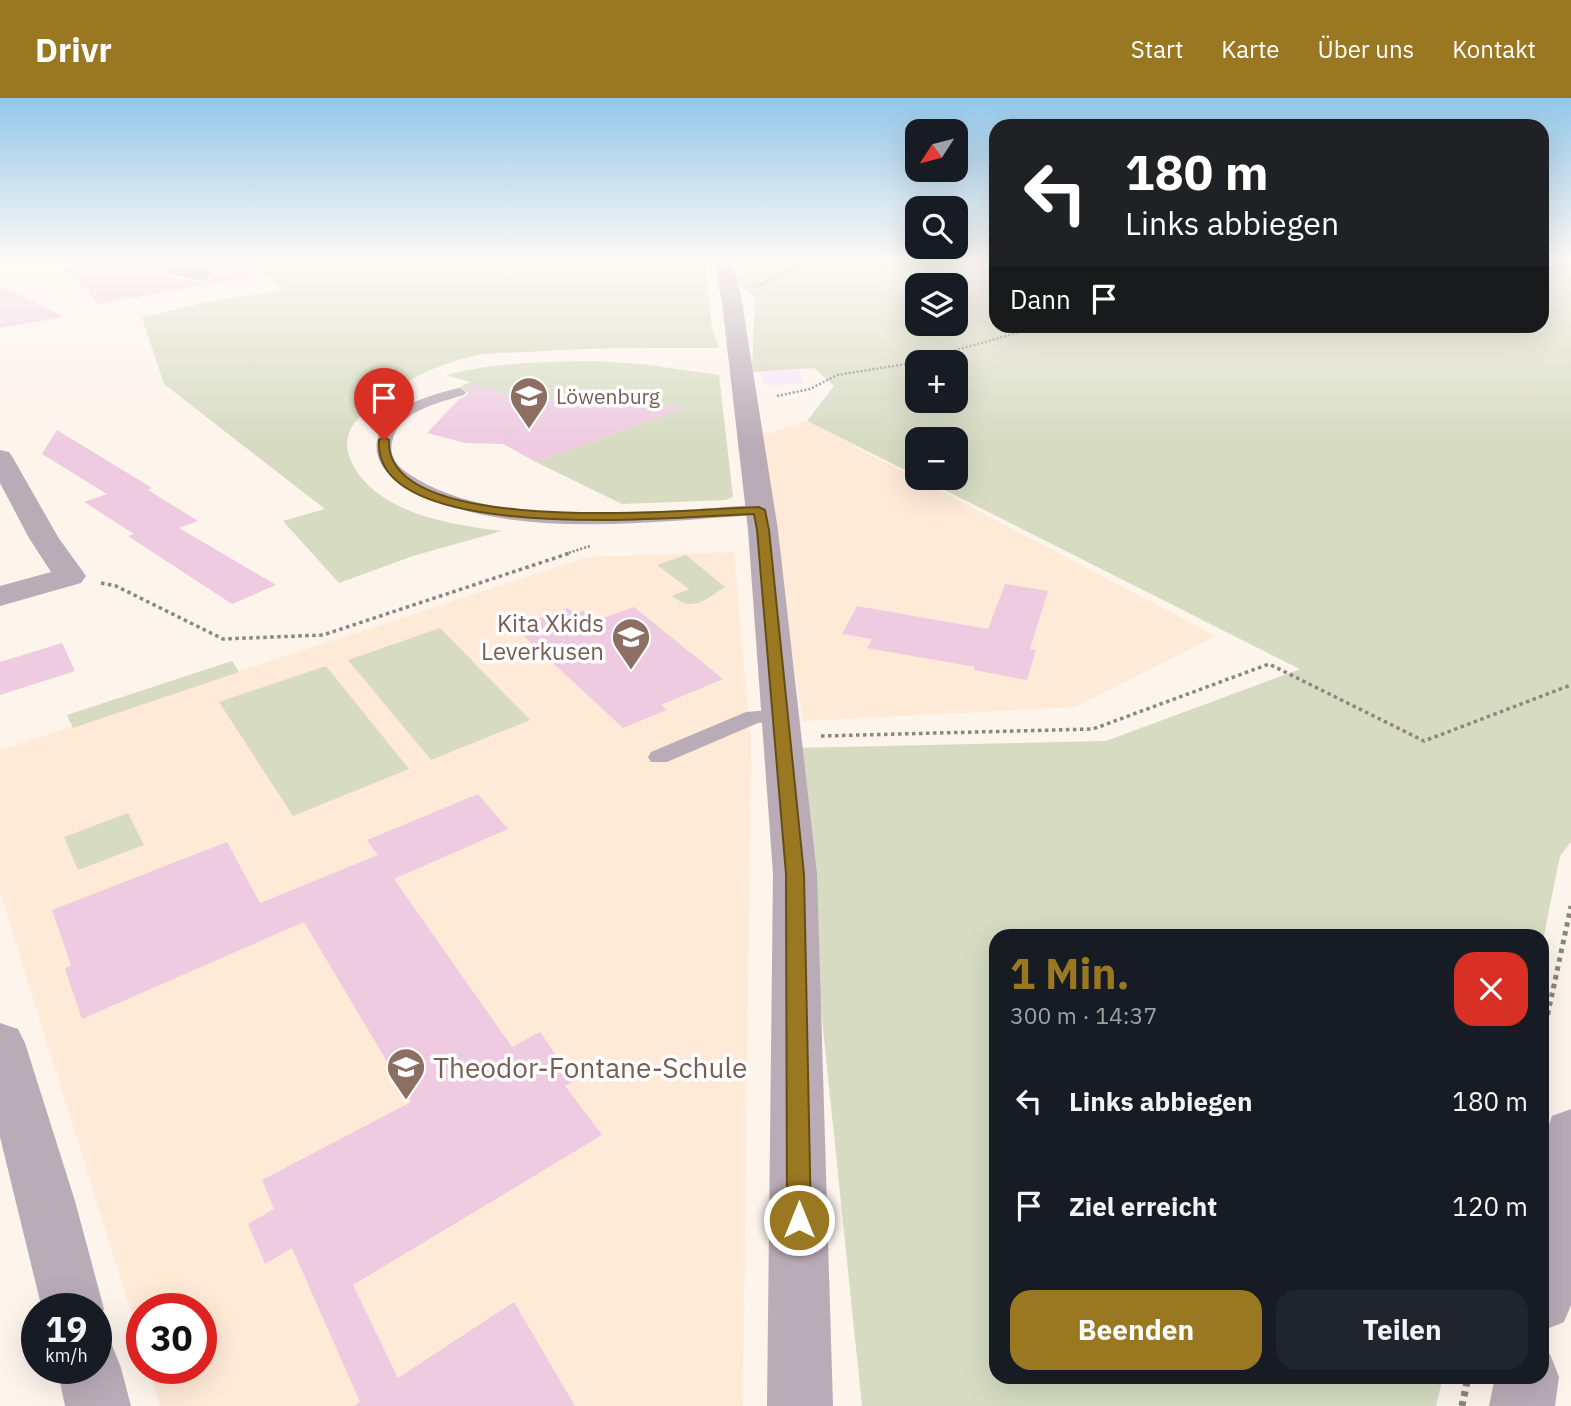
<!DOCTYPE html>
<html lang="de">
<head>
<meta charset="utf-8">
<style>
	body { margin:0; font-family:"IBM Plex Sans",sans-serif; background:#20242c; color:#f1f3f6; height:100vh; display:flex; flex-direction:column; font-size:26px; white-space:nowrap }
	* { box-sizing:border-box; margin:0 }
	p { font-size:23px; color:#9ea1a6 }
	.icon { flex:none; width:38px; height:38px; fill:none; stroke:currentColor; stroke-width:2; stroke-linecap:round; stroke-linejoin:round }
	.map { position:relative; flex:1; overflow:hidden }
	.details { position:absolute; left:989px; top:831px; width:560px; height:455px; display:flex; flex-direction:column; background:#171b24; border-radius:21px; box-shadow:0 7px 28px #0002 }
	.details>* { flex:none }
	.guide { position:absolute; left:989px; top:21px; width:560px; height:214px; border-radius:21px; box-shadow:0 7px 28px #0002; background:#202124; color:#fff; overflow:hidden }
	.needle { width:46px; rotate:234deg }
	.fabs { position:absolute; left:905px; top:21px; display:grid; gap:14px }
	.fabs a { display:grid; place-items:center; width:63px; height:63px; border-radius:14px; background:#171b24; box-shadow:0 7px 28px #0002; font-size:35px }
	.speed { position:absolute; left:21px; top:1195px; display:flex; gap:14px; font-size:35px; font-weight:700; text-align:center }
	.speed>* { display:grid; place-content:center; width:91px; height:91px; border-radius:50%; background:#171b24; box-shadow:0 7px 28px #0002; line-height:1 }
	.speed small { font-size:18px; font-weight:400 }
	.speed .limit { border:10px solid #d22; background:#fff; color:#111 }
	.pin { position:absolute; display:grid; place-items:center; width:60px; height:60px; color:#fff; margin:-72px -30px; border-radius:50% 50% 50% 0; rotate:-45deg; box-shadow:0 0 7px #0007 }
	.pin .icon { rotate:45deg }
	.me { position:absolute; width:77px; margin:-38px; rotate:0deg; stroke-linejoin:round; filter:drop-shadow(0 0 5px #0008) }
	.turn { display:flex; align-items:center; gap:24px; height:147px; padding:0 21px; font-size:32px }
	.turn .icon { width:91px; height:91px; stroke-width:2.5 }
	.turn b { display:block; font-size:49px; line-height:60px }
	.then { display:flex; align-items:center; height:66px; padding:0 21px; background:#0003; gap:14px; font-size:26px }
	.round { display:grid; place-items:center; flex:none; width:74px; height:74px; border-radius:21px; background:#20242c }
	.headline { display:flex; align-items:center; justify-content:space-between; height:119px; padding:0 21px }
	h1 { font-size:42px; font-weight:800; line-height:52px; color:#9a7822 }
	.cta { display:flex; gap:14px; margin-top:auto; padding:14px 21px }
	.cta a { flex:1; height:80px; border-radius:21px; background:#9a7822; color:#fff; font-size:28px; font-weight:800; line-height:80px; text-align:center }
	.cta a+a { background:#20242c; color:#f1f3f6 }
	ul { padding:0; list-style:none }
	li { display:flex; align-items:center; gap:21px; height:105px; padding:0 21px }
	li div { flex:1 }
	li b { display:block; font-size:26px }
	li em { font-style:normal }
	header { display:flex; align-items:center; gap:42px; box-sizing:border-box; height:98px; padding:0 35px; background:#9a7822; color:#fff }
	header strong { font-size:33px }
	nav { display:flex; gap:38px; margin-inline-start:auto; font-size:24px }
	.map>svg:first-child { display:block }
</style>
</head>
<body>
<header>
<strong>Drivr</strong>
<nav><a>Start</a><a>Karte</a><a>Über uns</a><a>Kontakt</a></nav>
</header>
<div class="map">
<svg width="1571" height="1308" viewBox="0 0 1571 1308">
	<rect width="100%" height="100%" fill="#fdf4ec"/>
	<g fill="#feead7">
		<path d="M807,323l409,215 -141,71 -272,14 -46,-285z"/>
		<path d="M734,454l17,189 -8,665h-583l-11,-37 52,-1v-59h-59v38l-142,-455v-142l587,-193z"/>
	</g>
	<path fill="#f2e7fb" d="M799,272l4,14 -39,1 -3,-14z"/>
	<g fill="#d6dbc2" fill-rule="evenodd">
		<path d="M253,162h453l5,64 8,24c-64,0 -128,-1 -191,4 -19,1 -40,0 -58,5 -34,8 -69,25 -95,46 -21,17 -37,34 -22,62 26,49 99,60 149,66l-89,25 -74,27 -56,-62 42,-12 -161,-125 -22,-66 59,-15 83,-13 -24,-19 -2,-10z"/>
		<path d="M734,162h262v66h546v-66h29v582l-11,14 -18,89v-9h-546v441h447l-7,29h-574l-68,-658 312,-7 194,-72 -379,-191h35v-39h-39v37l-110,-55 27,-35 -20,-18 -62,4 3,-75 -17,-12zM917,187h39v39h-39zM917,264h39v39h-39z"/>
		<path d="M592,263l50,3 77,11 14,122 -8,3 -103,4 -86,-42 102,-37 11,-7 -5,-12 -36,-7 -98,3 -23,-2 -29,-12 12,-6 -24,-7c48,-13 97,-13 146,-14z"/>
		<path d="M686,457l39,32c-21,13 -31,26 -53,9l17,-7 -32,-24z"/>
		<path d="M440,530l90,92 -99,40 -83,-100z"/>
		<path d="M232,563l7,11 -166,56 -6,-13z"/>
		<path d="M326,568l83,103 -116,47 -74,-114z"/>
		<path d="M128,715l16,32 -66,25 -14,-33z"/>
	</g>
	<g fill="#eecbe1">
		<path d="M77,162h78l16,17 31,7 11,-7 -1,-7 -31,-10h72l1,16 -155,28 -33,-36 16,-3z"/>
		<path d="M0,187l64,32 -64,11z"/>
		<path d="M473,286l54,17 81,-2 77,9 -149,54 -33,-18 -38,-1 -38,-10 32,-34 7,-3z"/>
		<path d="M57,332l95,58 -4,2 50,31 -19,7 97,57 -44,19 -104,-68 6,-2 -50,-32 23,-8 -65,-40z"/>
		<path d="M1005,486l43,7 -18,58 6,1 -9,30 -53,-10 1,-3 -108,-19 5,-9 -30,-5 15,-28 131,23z"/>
		<path d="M634,509l89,72 -62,26 6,5 -44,18 -109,-101 54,-19 7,6 8,-3 12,10z"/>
		<path d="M62,545l13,28 -75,24v-33z"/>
		<path d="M478,696l30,35 -114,50 118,168 28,-15 34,49 -9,5 37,49 -249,150 45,93 116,-76 61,104h-221l6,-4 -68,-154 -27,16 -17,-40 26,-15 -12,-29 149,-78 -107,-180 -222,97 -17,-50 6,-4 -19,-55 175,-68 33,61 118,-48 -11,-15z"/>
	</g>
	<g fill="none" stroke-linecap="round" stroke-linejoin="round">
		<g stroke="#8d867f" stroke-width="2.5" stroke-dasharray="2 2" stroke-linecap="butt">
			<path d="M756,189l56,-27"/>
			<path d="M777,298l33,-7 27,-14 69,-11 136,-38"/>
			<path d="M565,456l25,-8"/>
		</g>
		<g stroke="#8d867f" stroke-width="3.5" stroke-dasharray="3.5 3.5" stroke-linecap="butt">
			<path d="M101,485l15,3 107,53 100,-4 247,-82"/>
			<path d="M821,638l272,-7 176,-65 155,77 147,-56"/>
		</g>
		<path stroke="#8d867f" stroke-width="5" stroke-dasharray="4.5 4.5" stroke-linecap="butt" d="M1542,943l29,-135"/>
		<path stroke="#8d867f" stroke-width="7" stroke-dasharray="5 5" stroke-linecap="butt" d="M1462,1308l6,-29"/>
		<g fill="#b9acb7" fill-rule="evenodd">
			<path d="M459,290l7,4 -2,3c-26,8 -66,16 -72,47 -4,19 11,29 25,37 86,52 244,31 342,26l8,5 -8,5c-111,6 -261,29 -359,-32 -17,-11 -29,-29 -21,-49 12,-29 52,-39 80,-46z"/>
			<path d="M781,611l8,2 3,5 -3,5 -31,2 -91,39h-16l-3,-5 3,-5 95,-40z"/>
		</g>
		<g fill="#b9acb7" fill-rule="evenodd">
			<path d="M158,162c19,0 33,6 52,11l2,4 -9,6 -31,-7z"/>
			<path d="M714,162h18l10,42 36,228 39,344 16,532h-66l6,-532 -25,-344 -26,-228z"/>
			<path d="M0,352l9,2 4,6 45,79 28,39 -5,7 -81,23v-20l51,-14 -22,-34 -29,-55z"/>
			<path d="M0,925l18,6 7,14 50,158 29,108 -8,18v-18h-54l-42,-172z"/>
			<path d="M96,1241l16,6 9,23 10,38h-66l-8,-38h39z"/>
		</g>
		<g fill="#b9acb7" fill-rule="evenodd">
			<path d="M1571,1011v196l-7,17 -22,9v-187l10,-28z"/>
			<path d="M1542,1253l8,3 9,23 -4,29h-66l6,-29h47z"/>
		</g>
	</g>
	<linearGradient id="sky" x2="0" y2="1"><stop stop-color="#93c7e9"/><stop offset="0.47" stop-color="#fefaf6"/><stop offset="1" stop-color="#fefaf6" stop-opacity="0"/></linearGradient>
	<rect width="1571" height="345" fill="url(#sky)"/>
	<path fill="#9a7822" stroke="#644e16" stroke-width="2" d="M384,339l5,3c-5,100 306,69 370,67l6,3 4,20 35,344 7,346 -4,8 -8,3 -9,-3 -3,-8 -1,-346 -29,-344 -3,-16c-66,2 -383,34 -375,-74z"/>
	<defs>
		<g id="school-pin" transform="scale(2.0125)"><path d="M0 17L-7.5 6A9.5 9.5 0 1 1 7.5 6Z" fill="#8d6e63" stroke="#fff"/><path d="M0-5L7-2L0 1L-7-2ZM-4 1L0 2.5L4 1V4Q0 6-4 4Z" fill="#fff"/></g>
	</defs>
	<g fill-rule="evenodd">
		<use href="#school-pin" x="529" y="298"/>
		<use href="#school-pin" x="631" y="539"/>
		<use href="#school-pin" x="406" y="969"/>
	</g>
	<g text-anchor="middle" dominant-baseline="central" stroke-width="7" stroke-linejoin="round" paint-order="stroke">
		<g font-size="21" fill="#785e54" stroke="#fff" text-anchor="start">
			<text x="556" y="298">Löwenburg</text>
		</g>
		<g font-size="24" fill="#785e54" stroke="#fff" text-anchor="end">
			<text x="604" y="525">Kita Xkids<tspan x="604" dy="28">Leverkusen</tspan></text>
		</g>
		<g font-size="28" fill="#785e54" stroke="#fff" text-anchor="start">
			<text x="433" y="969">Theodor-Fontane-Schule</text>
		</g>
	</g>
</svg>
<div class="fabs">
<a><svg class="needle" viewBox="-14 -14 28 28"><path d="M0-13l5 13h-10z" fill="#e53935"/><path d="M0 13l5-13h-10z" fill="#9ea1a6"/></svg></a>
<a><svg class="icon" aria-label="search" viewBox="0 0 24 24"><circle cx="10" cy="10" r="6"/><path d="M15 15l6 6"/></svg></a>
<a><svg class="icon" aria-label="layers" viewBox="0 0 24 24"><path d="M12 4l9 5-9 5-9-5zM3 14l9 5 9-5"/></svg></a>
<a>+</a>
<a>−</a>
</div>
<div class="speed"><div>19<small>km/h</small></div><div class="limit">30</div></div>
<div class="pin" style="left:384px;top:342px;background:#d93025"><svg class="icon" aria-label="arrive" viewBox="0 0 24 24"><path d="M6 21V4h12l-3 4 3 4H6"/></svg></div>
<svg class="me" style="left:799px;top:1122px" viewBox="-20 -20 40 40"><circle r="17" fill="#9a7822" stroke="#fff" stroke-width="3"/><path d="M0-11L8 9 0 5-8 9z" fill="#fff"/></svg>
<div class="guide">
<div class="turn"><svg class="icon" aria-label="left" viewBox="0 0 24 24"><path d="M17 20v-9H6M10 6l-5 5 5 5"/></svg><div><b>180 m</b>Links abbiegen</div></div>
<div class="then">Dann<svg class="icon" aria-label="arrive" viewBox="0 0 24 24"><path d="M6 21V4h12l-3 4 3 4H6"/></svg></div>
</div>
<section class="details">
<div class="headline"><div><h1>1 Min.</h1><p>300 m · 14:37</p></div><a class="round" style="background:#d93025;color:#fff"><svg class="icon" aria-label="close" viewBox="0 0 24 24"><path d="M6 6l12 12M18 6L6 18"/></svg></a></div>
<ul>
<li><svg class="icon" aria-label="left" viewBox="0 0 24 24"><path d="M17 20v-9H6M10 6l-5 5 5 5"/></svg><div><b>Links abbiegen</b></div><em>180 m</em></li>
<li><svg class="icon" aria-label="arrive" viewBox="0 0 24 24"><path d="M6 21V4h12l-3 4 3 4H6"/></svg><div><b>Ziel erreicht</b></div><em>120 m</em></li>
</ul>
<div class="cta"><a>Beenden</a><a>Teilen</a></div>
</section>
</div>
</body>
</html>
